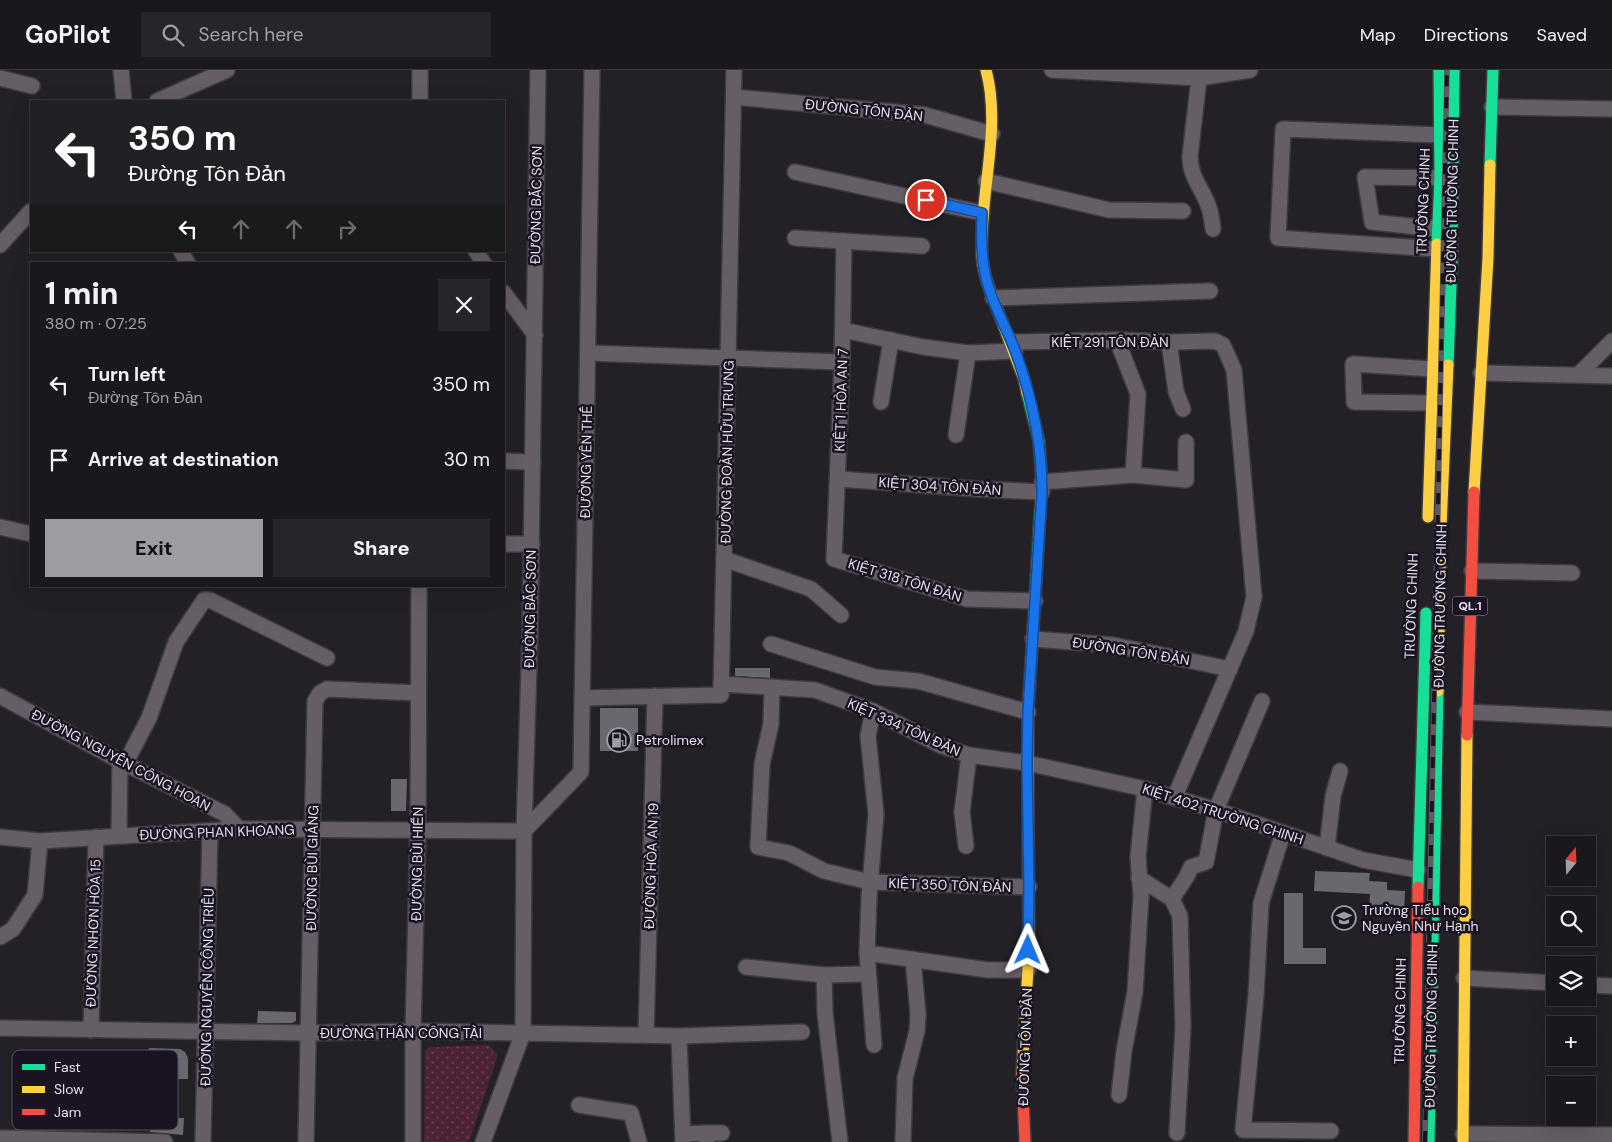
<!DOCTYPE html>
<html lang="en">
<head>
<meta charset="utf-8">
<style>
	body { margin:0; font-family:"DM Sans",sans-serif; background:#272529; color:#f1f3f6; height:100vh; display:flex; flex-direction:column; font-size:19px; white-space:nowrap }
	* { box-sizing:border-box; margin:0 }
	p { font-size:16px; color:#9fa0a3 }
	.icon { flex:none; width:28px; height:28px; fill:none; stroke:currentColor; stroke-width:2; stroke-linecap:round; stroke-linejoin:round }
	.map { position:relative; flex:1; overflow:hidden }
	.details { position:absolute; left:30px; top:192px; width:475px; height:325px; display:flex; flex-direction:column; background:#1a181c; border-radius:0px; box-shadow:0 5px 20px #0002,0 0 0 1px #38373b }
	.details>* { flex:none }
	.top-card { position:absolute; left:30px; top:30px; width:475px; height:152px; border-radius:0px; box-shadow:0 5px 20px #0002,0 0 0 1px #38373b; background:#202124; color:#fff; overflow:hidden }
	.needle { width:32px; rotate:19deg }
	.buttons { position:absolute; left:1546px; top:766px; display:grid; gap:10px }
	.buttons a { display:grid; place-items:center; width:50px; height:50px; border-radius:0px; background:#1a181c; box-shadow:0 5px 20px #0002,0 0 0 1px #38373b; font-size:25px }
	.pin { position:absolute; display:grid; place-items:center; width:42px; height:42px; color:#fff; margin:-21px; border:2px solid #fff; border-radius:50%; box-shadow:0 1px 5px #0007 }
	.me { position:absolute; width:55px; margin:-28px; rotate:1deg; stroke-linejoin:round; filter:drop-shadow(0 0 4px #0008) }
	.turn { display:flex; align-items:center; gap:18px; height:105px; padding:0 15px; font-size:22px }
	.turn .icon { width:65px; height:65px; stroke-width:2.5 }
	.turn b { display:block; font-size:35px; line-height:42px }
	.lanes { display:flex; align-items:center; height:48px; padding:0 15px; background:#0003; justify-content:center; gap:25px; direction:ltr }
	.lanes .off { opacity:.35 }
	.round { display:grid; place-items:center; flex:none; width:52px; height:52px; border-radius:0px; background:#272529 }
	.headline { display:flex; align-items:center; justify-content:space-between; height:85px; padding:0 15px }
	h1 { font-size:30px; font-weight:800; line-height:38px }
	.action { display:flex; gap:10px; margin-top:auto; padding:10px 15px }
	.action a { flex:1; height:58px; border-radius:0px; background:#a09ca4; color:#111; font-size:20px; font-weight:800; line-height:58px; text-align:center }
	.action a+a { background:#272529; color:#f1f3f6 }
	ul { padding:0; list-style:none }
	li { display:flex; align-items:center; gap:15px; height:75px; padding:0 15px }
	li div { flex:1 }
	li b { display:block; font-size:19px }
	li em { font-style:normal }
	header { display:flex; align-items:center; gap:30px; box-sizing:border-box; height:70px; padding:0 25px; background:#1a181c; border-bottom:1px solid #38373b }
	header strong { font-size:24px }
	nav { display:flex; gap:28px; margin-inline-start:auto; font-size:18px }
	.search { width:350px; height:45px; background:#272529; display:flex; align-items:center; gap:12px; box-sizing:border-box; padding:0 18px; border-radius:0px; color:#9fa0a3; font-size:19px }
	.map>svg:first-child { display:block }
</style>
</head>
<body>
<header>
<strong>GoPilot</strong>
<div class="search"><svg class="icon" aria-label="search" viewBox="0 0 24 24"><circle cx="10" cy="10" r="6"/><path d="M15 15l6 6"/></svg>Search here</div>
<nav><a>Map</a><a>Directions</a><a>Saved</a></nav>
</header>
<div class="map">
<svg width="1612" height="1072" viewBox="0 0 1612 1072">
	<defs>
		<pattern id="grass-dots" width="8" height="8" patternUnits="userSpaceOnUse" patternTransform="scale(1.25)"><rect width="8" height="8" fill="#4d2236"/><path d="M2 2h.1M6 6h.1" fill="none" stroke="#664253" stroke-width="1.8" stroke-linecap="round"/></pattern>
	</defs>
	<rect width="100%" height="100%" fill="#232026"/>
	<path fill="url(#grass-dots)" d="M489,975l8,9v4l-28,84h-45l1,-91 4,-4z"/>
	<g fill="#69686e">
		<path d="M735,598h35v10l-35,-2z"/>
		<rect x="600" y="638" width="38" height="43"/>
		<path d="M391,709h16l-1,32h-15z"/>
		<path d="M1315,801l55,2 -1,8 18,1v8l18,1 -1,22 -35,-1 1,-18 -56,-3z"/>
		<path d="M1284,823h19v55h23v16h-42z"/>
		<path d="M258,941l38,1v9l-4,2h-35z"/>
		<path d="M149,978l31,1 5,3 3,6v21h-38z"/>
		<path d="M150,1047l34,1 -1,17 -33,-3z"/>
	</g>
	<g fill="none" stroke-linecap="round" stroke-linejoin="round">
		<g stroke="#3e3b40" stroke-width="18">
			<g id="street">
				<path d="M121,0l3,31"/>
				<path d="M1052,0l147,8 51,-8"/>
				<path d="M1200,0l-10,86c0,21 11,30 18,49 3,7 4,16 5,24"/>
				<path d="M0,8l32,8"/>
				<path d="M734,27l191,18 67,19"/>
				<path d="M157,31l70,-31"/>
				<path d="M420,31v-31"/>
				<path d="M1492,37l120,2"/>
				<path d="M795,102l187,41"/>
				<path d="M986,111l123,29 74,1"/>
				<path d="M1437,159l-65,-7 -7,-45 75,1"/>
				<path d="M795,168l127,8"/>
				<path d="M844,171l-2,121 -8,197 133,40 68,2"/>
				<path d="M0,175l31,-34"/>
				<path d="M1436,179l-158,-11 5,-109 157,6"/>
				<path d="M181,181l7,13"/>
				<path d="M476,181l8,13"/>
				<path d="M504,223l31,42"/>
				<path d="M993,228l217,-7"/>
				<path d="M843,260l80,17 45,6 47,-2"/>
				<path d="M1117,270l21,54 -5,81"/>
				<path d="M1011,272l106,-2 52,2 46,-1 8,4 11,25 20,227 -8,34 -71,165"/>
				<path d="M1169,272l7,50 7,17"/>
				<path d="M588,283l254,9"/>
				<path d="M1481,303l131,3"/>
				<path d="M1578,305l34,-34"/>
				<path d="M881,332l10,-62"/>
				<path d="M1431,333l-77,-1 -1,-38 79,5"/>
				<path d="M956,365l12,-82"/>
				<path d="M504,391l29,1"/>
				<path d="M838,409l140,10 64,3"/>
				<path d="M1042,412l91,-7 53,5v-38"/>
				<path d="M0,457l31,7"/>
				<path d="M504,474h28"/>
				<path d="M724,489l87,30 30,26"/>
				<path d="M1472,501l100,2"/>
				<path d="M1033,569l80,6 117,24"/>
				<path d="M771,574l104,33 43,4 110,31"/>
				<path d="M721,614l94,6 58,21 69,35 27,9 58,8 118,26 71,21 147,50 55,10"/>
				<path d="M772,617l-1,37 -9,40 -4,83 31,6 35,18 46,11 159,5"/>
				<path d="M0,626l120,65 105,53 14,15"/>
				<path d="M582,628l139,-3 13,-625"/>
				<path d="M873,641l-5,25 8,78 -7,83 -2,56 7,92"/>
				<path d="M1467,642l145,7"/>
				<path d="M125,694l24,-46 27,-76 28,-42h6l117,58"/>
				<path d="M524,761l57,-59 11,-702"/>
				<path d="M1283,763l-22,70 -5,92 -13,135 88,1"/>
				<path d="M119,765l1,-74"/>
				<path d="M0,767l40,4 199,-12 285,2"/>
				<path d="M966,776l-4,-34 7,-57"/>
				<path d="M1327,778l6,-52 7,-25"/>
				<path d="M1139,808l33,21 8,17 3,111 -6,106"/>
				<path d="M1172,829l15,-23 4,-9 15,-5 10,-52 46,-109"/>
				<path d="M0,867l13,-8 22,-34 5,-54"/>
				<path d="M867,883l121,17h40"/>
				<path d="M746,897l78,8 44,-1"/>
				<path d="M824,905l1,38 15,129"/>
				<path d="M1464,908l91,5"/>
				<path d="M1588,915l24,1"/>
				<path d="M0,958l309,5 104,-2 266,5 123,-4"/>
				<path d="M91,960l5,-193"/>
				<path d="M646,965l9,-339"/>
				<path d="M679,966l4,106"/>
				<path d="M1119,1025l5,-44 11,-59 6,-96 -3,-39 7,-68"/>
				<path d="M579,1035l52,8 8,29"/>
				<path d="M706,1063h16"/>
				<path d="M683,1064l23,-1 1,9"/>
				<path d="M1463,1064l149,1"/>
				<path d="M0,1068l165,4"/>
				<path d="M203,1072l7,-311"/>
				<path d="M306,1072l9,-441 5,-8 7,-4 91,4"/>
				<path d="M413,1072v-111l5,-201 1,-244"/>
				<path d="M483,1072l40,-109 1,-202 6,-198 8,-563"/>
				<path d="M903,1072l2,-64 12,-47 1,-17 -5,-55"/>
			</g>
		</g>
		<g stroke="#3e3b40" stroke-width="14">
			<g id="fast">
				<path d="M1490,95l3,-95"/>
				<path d="M1437,174l3,-66 -1,-108"/>
				<path d="M1448,295l4,-107 2,-188"/>
				<path d="M1027,323l12,48 3,41 -14,230v99"/>
				<path d="M1418,817l8,-274"/>
				<path d="M1429,1072l9,-451"/>
			</g>
		</g>
		<g stroke="#3e3b40" stroke-width="14">
			<g id="slow">
				<path d="M986,0c16,59 -7,124 -4,186 1,19 9,37 16,55 9,23 17,45 26,68l3,14"/>
				<path d="M1474,422l14,-234 2,-93"/>
				<path d="M1428,447l9,-273"/>
				<path d="M1438,621l3,-163 7,-163"/>
				<path d="M1022,1003l7,-123 -1,-139"/>
				<path d="M1463,1072l4,-407"/>
			</g>
		</g>
		<g stroke="#3e3b40" stroke-width="14">
			<g id="jam">
				<path d="M1467,665l7,-243"/>
				<path d="M1022,1003l3,69"/>
				<path d="M1414,1072l4,-255"/>
			</g>
		</g>
		<use href="#street" stroke="#665e66" stroke-width="15"/>
		<use href="#fast" stroke="#16e098" stroke-width="11"/>
		<use href="#slow" stroke="#ffcf43" stroke-width="11"/>
		<use href="#jam" stroke="#f24e42" stroke-width="11"/>
		<g stroke="#5f5960" stroke-width="5.5">
			<path id="rail" d="M1425,1072l22,-1072"/>
		</g>
		<use href="#rail" stroke="#1a1321" stroke-width="4" stroke-dasharray="11" stroke-linecap="butt"/>
	</g>
	<g fill="none" stroke-linecap="round" stroke-linejoin="round">
		<g stroke="#114b97" stroke-width="12">
			<path id="route" d="M926,130l56,13c-1,22 -1,44 4,65 6,26 21,50 30,75 16,44 26,91 26,139l-14,220 -1,51 2,125 -1,62"/>
		</g>
		<use href="#route" stroke="#1a73e8" stroke-width="9"/>
	</g>
	<defs>
		<g id="fuel-ring" transform="scale(1.25)"><circle r="9.5" fill="#1a1321" stroke="#a09ca4" stroke-width="1.5"/><path d="M-5.5-6h7V0h2V4h1.3V-2.5L3-4.5l.8-.8L6-3V5H2.5V1h-1V6h-7ZM-4.2-4.7v3.2H.2V-4.7Z" fill="#a09ca4"/></g>
		<g id="school-ring" transform="scale(1.25)"><circle r="9.5" fill="#1a1321" stroke="#a09ca4" stroke-width="1.5"/><path d="M0-5L7-2L0 1L-7-2ZM-4 1L0 2.5L4 1V4Q0 6-4 4Z" fill="#a09ca4"/></g>
	</defs>
	<g fill-rule="evenodd">
		<use href="#fuel-ring" x="619" y="670"/>
		<use href="#school-ring" x="1344" y="848"/>
	</g>
	<g text-anchor="middle" dominant-baseline="central" stroke-width="5" stroke-linejoin="round" paint-order="stroke">
		<rect fill="#1a1321" stroke="#a7a1ac" stroke-width="1" x="1452.5" y="526.5" width="35" height="19" rx="4"/>
		<g font-size="12" font-weight="bold" fill="#e3dee8">
			<text x="1470" y="536">QL.1</text>
		</g>
		<g font-size="14" fill="#e3dee8" stroke="#1a1321">
			<text transform="translate(864 40) rotate(6)">ĐƯỜNG TÔN ĐẢN</text>
			<text transform="translate(1423 131) rotate(-88)">TRƯỜNG CHINH</text>
			<text transform="translate(1452 131) rotate(-89)">ĐƯỜNG TRƯỜNG CHINH</text>
			<text transform="translate(536 135) rotate(-89)">ĐƯỜNG BẮC SƠN</text>
			<text x="1110" y="272">KIỆT 291 TÔN ĐẢN</text>
			<text transform="translate(841 330) rotate(-88)">KIỆT 1 HÒA AN 7</text>
			<text transform="translate(727 382) rotate(-89)">ĐƯỜNG ĐOÀN HỮU TRƯNG</text>
			<text transform="translate(586 392) rotate(-89)">ĐƯỜNG YÊN THẾ</text>
			<text transform="translate(940 416) rotate(4)">KIỆT 304 TÔN ĐẢN</text>
			<text transform="translate(905 510) rotate(17)">KIỆT 318 TÔN ĐẢN</text>
			<text transform="translate(1411 536) rotate(-88)">TRƯỜNG CHINH</text>
			<text transform="translate(1440 536) rotate(-89)">ĐƯỜNG TRƯỜNG CHINH</text>
			<text transform="translate(530 539) rotate(-89)">ĐƯỜNG BẮC SƠN</text>
			<text transform="translate(1131 581) rotate(9)">ĐƯỜNG TÔN ĐẢN</text>
			<text transform="translate(904 657) rotate(24)">KIỆT 334 TÔN ĐẢN</text>
			<text transform="translate(121 690) rotate(28)">ĐƯỜNG NGUYỄN CÔNG HOAN</text>
			<text transform="translate(1223 744) rotate(18)">KIỆT 402 TRƯỜNG CHINH</text>
			<text transform="translate(217 762) rotate(-2)">ĐƯỜNG PHAN KHOANG</text>
			<text transform="translate(417 794) rotate(-89)">ĐƯỜNG BÙI HIỂN</text>
			<text transform="translate(651 796) rotate(-88)">ĐƯỜNG HÒA AN 19</text>
			<text transform="translate(312 798) rotate(-89)">ĐƯỜNG BÙI GIÁNG</text>
			<text transform="translate(950 815) rotate(2)">KIỆT 350 TÔN ĐẢN</text>
			<text transform="translate(93 863) rotate(-88)">ĐƯỜNG NHƠN HÒA 15</text>
			<text transform="translate(207 917) rotate(-89)">ĐƯỜNG NGUYỄN CÔNG TRIỀU</text>
			<text transform="translate(1400 941) rotate(-89)">TRƯỜNG CHINH</text>
			<text transform="translate(1431 956) rotate(-89)">ĐƯỜNG TRƯỜNG CHINH</text>
			<text x="401" y="963">ĐƯỜNG THÂN CÔNG TÀI</text>
			<text transform="translate(1025 977) rotate(-88)">ĐƯỜNG TÔN ĐẢN</text>
		</g>
		<g font-size="14" fill="#e3dee8" stroke="#1a1321" text-anchor="start">
			<text x="636" y="670">Petrolimex</text>
			<text x="1362" y="840">Trường Tiểu học<tspan x="1362" dy="16">Nguyễn Như Hạnh</tspan></text>
		</g>
	</g>
	<rect x="12" y="980" width="166" height="80" rx="8" fill="#1a1321" stroke="#56505d" stroke-width="1"/>
	<rect x="22" y="994" width="23" height="6" fill="#16e098"/>
	<rect x="22" y="1016" width="23" height="7" fill="#ffcf43"/>
	<rect x="22" y="1039" width="23" height="6" fill="#f24e42"/>
	<g font-size="14" fill="#e3dee8">
		<text x="54" y="1002">Fast</text>
		<text x="54" y="1024">Slow</text>
		<text x="54" y="1047">Jam</text>
	</g>
</svg>
<div class="buttons">
<a><svg class="needle" viewBox="-14 -14 28 28"><path d="M0-13l5 13h-10z" fill="#e53935"/><path d="M0 13l5-13h-10z" fill="#9fa0a3"/></svg></a>
<a><svg class="icon" aria-label="search" viewBox="0 0 24 24"><circle cx="10" cy="10" r="6"/><path d="M15 15l6 6"/></svg></a>
<a><svg class="icon" aria-label="layers" viewBox="0 0 24 24"><path d="M12 4l9 5-9 5-9-5zM3 14l9 5 9-5"/></svg></a>
<a>+</a>
<a>−</a>
</div>
<div class="pin" style="left:926px;top:130px;background:#d93025"><svg class="icon" aria-label="arrive" viewBox="0 0 24 24"><path d="M6 21V4h12l-3 4 3 4H6"/></svg></div>
<svg class="me" style="left:1028px;top:880px" viewBox="-20 -20 40 40"><path d="M0-17L14 15 0 8-14 15z" fill="#1a73e8" stroke="#fff" stroke-width="4"/></svg>
<div class="top-card">
<div class="turn"><svg class="icon" aria-label="left" viewBox="0 0 24 24"><path d="M17 20v-9H6M10 6l-5 5 5 5"/></svg><div><b>350 m</b>Đường Tôn Đản</div></div>
<div class="lanes"><svg class="icon" aria-label="left" viewBox="0 0 24 24"><path d="M17 20v-9H6M10 6l-5 5 5 5"/></svg><svg class="icon off" aria-label="ahead" viewBox="0 0 24 24"><path d="M12 20V5M6 11l6-6 6 6"/></svg><svg class="icon off" aria-label="ahead" viewBox="0 0 24 24"><path d="M12 20V5M6 11l6-6 6 6"/></svg><svg class="icon off" aria-label="right" viewBox="0 0 24 24"><path d="M7 20v-9h11M14 6l5 5-5 5"/></svg></div>
</div>
<section class="details">
<div class="headline"><div><h1>1 min</h1><p>380 m · 07:25</p></div><a class="round"><svg class="icon" aria-label="close" viewBox="0 0 24 24"><path d="M6 6l12 12M18 6L6 18"/></svg></a></div>
<ul>
<li><svg class="icon" aria-label="left" viewBox="0 0 24 24"><path d="M17 20v-9H6M10 6l-5 5 5 5"/></svg><div><b>Turn left</b><p>Đường Tôn Đản</p></div><em>350 m</em></li>
<li><svg class="icon" aria-label="arrive" viewBox="0 0 24 24"><path d="M6 21V4h12l-3 4 3 4H6"/></svg><div><b>Arrive at destination</b></div><em>30 m</em></li>
</ul>
<div class="action"><a>Exit</a><a>Share</a></div>
</section>
</div>
</body>
</html>
